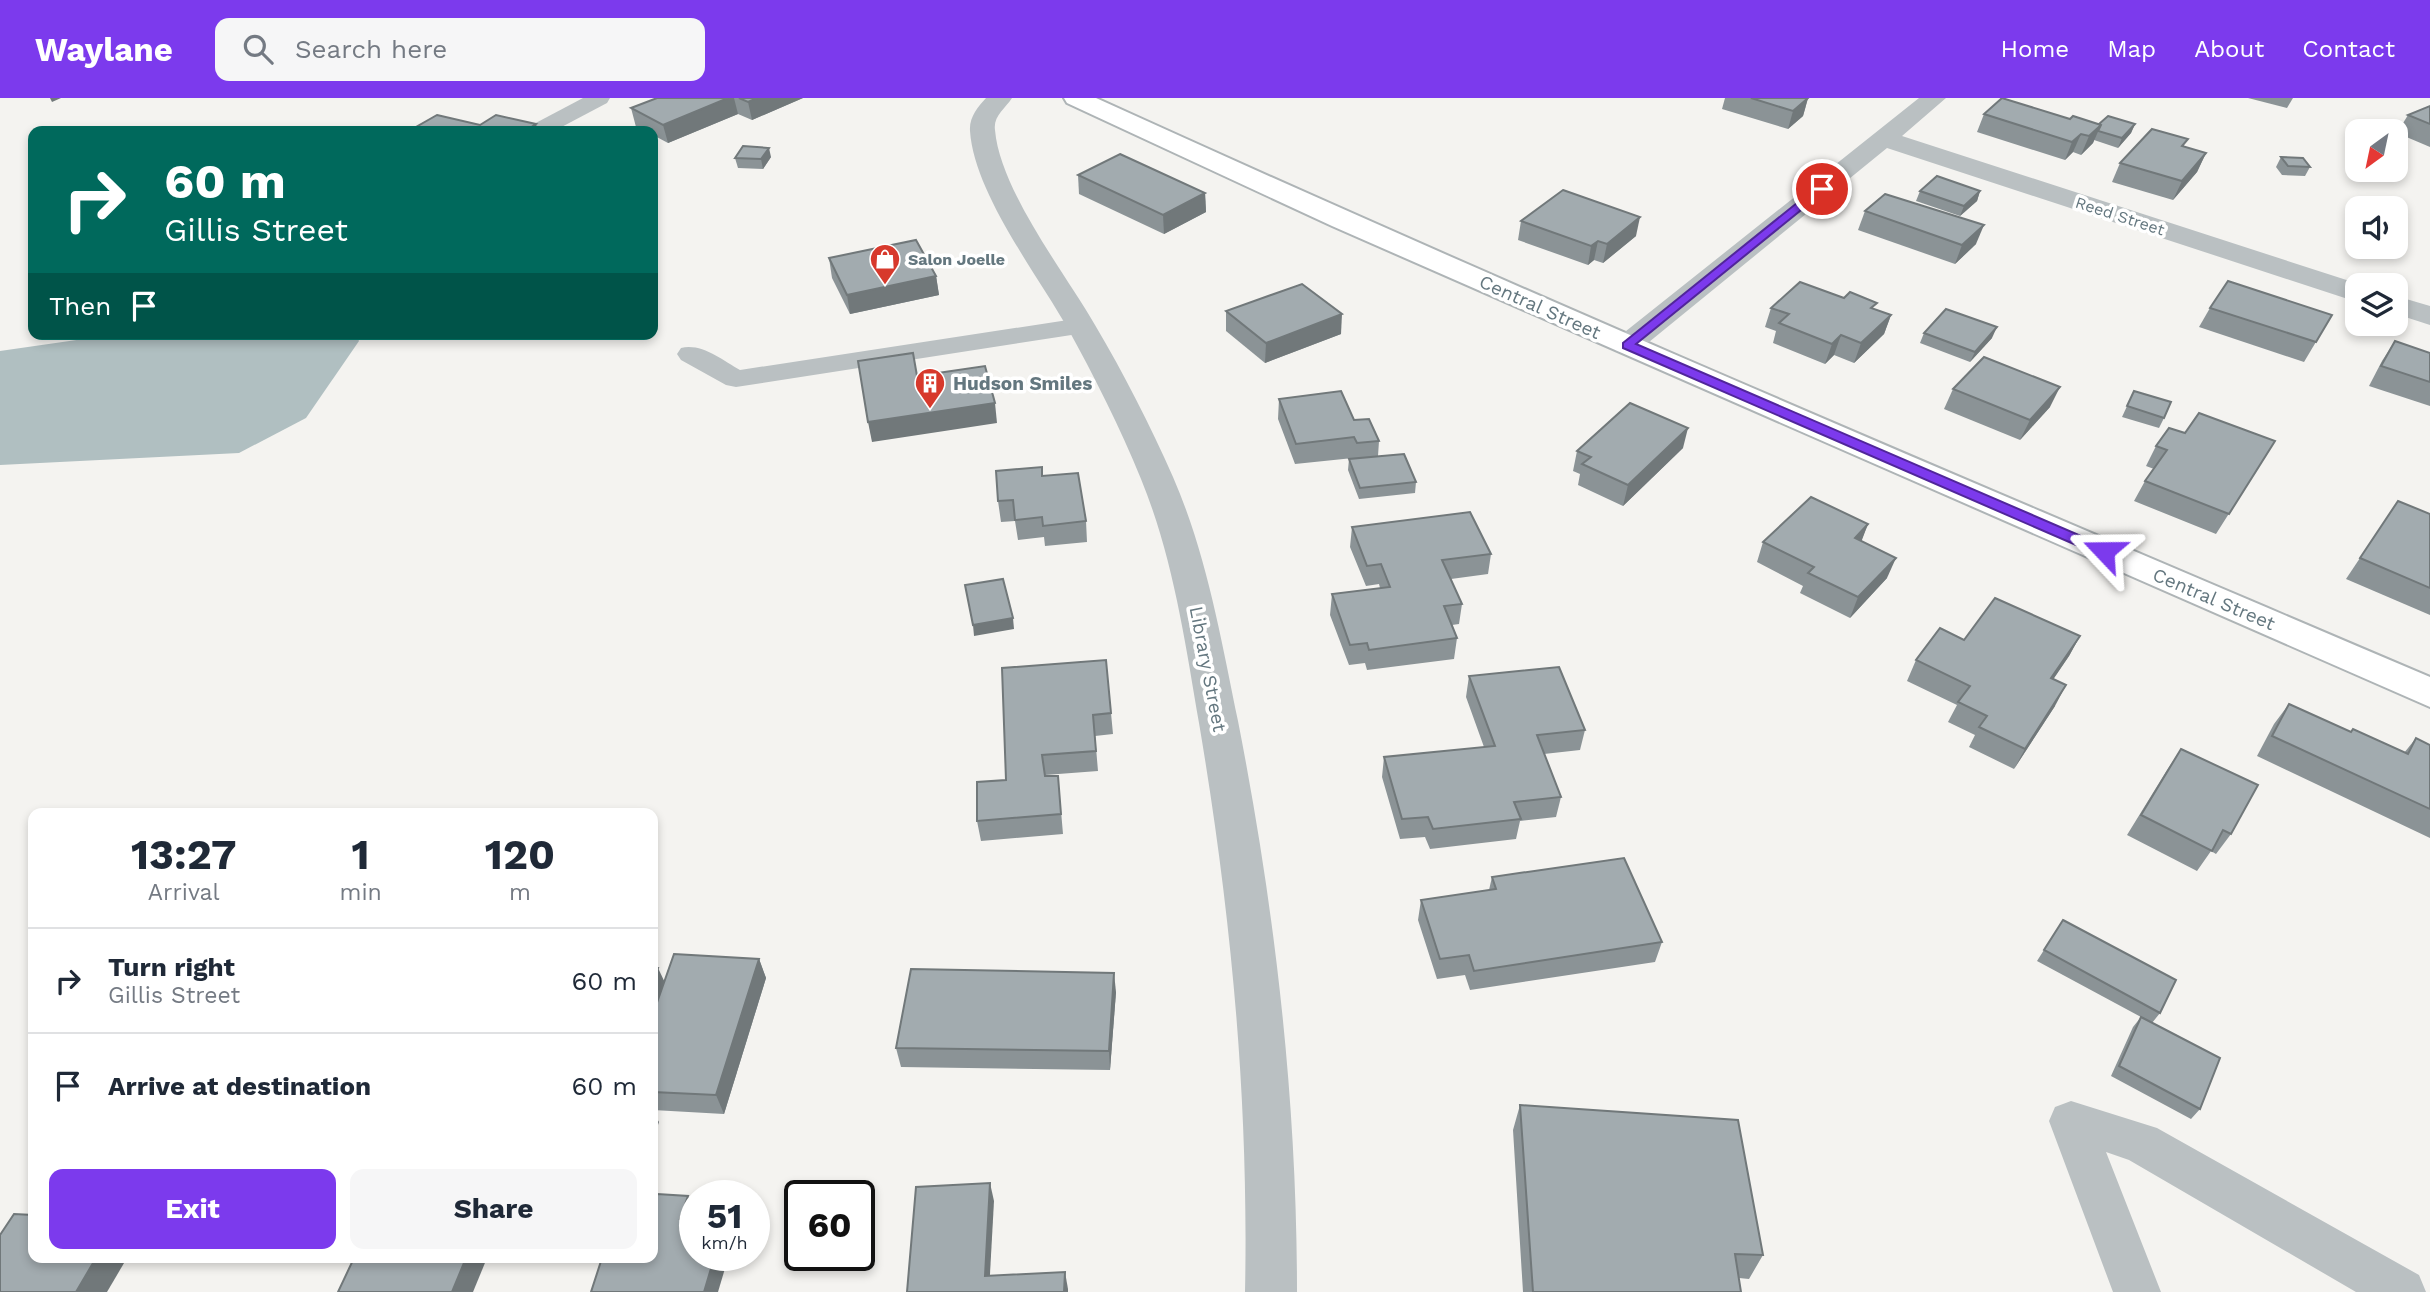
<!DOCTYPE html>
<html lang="en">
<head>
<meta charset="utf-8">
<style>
	body { margin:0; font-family:"Work Sans",sans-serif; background:#f6f6f7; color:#1f2937; height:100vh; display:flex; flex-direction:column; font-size:26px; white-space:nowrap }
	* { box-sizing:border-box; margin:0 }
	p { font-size:23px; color:#747a83 }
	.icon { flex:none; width:38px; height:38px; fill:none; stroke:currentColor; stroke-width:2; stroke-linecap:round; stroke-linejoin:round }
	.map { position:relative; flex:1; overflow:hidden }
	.drawer { position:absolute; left:28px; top:710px; width:630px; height:455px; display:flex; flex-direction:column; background:#fff; border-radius:14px; box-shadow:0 4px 10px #0003 }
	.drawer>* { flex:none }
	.guide { position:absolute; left:28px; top:28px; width:630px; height:214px; border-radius:14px; box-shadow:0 4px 10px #0003; background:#00695c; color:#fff; overflow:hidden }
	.needle { width:46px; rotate:213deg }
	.buttons { position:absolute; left:2345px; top:21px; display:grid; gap:14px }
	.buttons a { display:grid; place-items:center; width:63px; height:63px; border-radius:14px; background:#fff; box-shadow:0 4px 10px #0003; font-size:35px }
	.speed { position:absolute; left:679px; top:1082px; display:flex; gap:14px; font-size:35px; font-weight:700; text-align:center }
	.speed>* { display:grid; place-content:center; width:91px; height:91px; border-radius:50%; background:#fff; box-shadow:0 4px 10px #0003; line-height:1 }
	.speed small { font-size:18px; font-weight:400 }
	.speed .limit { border:4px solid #111; border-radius:10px; background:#fff; color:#111 }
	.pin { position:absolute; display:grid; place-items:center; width:60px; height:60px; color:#fff; margin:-30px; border:4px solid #fff; border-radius:50%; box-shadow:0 2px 7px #0007 }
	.me { position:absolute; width:77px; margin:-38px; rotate:293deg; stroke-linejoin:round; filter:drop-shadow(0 0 5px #0008) }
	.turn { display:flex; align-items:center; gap:24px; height:147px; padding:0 21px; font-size:32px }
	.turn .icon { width:91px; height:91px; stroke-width:2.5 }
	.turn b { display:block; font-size:49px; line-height:60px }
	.then { display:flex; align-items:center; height:66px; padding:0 21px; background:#0003; gap:14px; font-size:26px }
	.eta { display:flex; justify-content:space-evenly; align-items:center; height:119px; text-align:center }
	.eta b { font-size:42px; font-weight:700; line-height:49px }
	.button { display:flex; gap:14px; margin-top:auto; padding:14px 21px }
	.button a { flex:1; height:80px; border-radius:14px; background:#7c3aed; color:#fff; font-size:28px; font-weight:700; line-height:80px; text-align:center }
	.button a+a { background:#f6f6f7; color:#1f2937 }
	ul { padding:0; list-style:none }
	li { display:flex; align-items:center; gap:21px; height:105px; padding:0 21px; border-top:2px solid #e0e1e3 }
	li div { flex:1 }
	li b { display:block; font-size:26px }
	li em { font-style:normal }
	header { display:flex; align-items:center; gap:42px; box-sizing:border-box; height:98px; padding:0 35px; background:#7c3aed; color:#fff }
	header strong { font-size:33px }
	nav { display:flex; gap:38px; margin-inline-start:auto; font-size:24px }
	.search { width:490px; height:63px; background:#f6f6f7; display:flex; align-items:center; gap:18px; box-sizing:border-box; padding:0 24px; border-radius:14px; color:#747a83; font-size:26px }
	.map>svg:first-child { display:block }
</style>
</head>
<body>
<header>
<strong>Waylane</strong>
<div class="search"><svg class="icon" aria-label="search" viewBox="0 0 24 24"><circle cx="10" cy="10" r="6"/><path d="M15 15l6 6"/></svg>Search here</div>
<nav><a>Home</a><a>Map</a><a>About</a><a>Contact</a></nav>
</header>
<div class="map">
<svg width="2430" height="1194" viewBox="0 0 2430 1194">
	<rect width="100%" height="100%" fill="#f4f3f0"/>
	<path fill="#b0bfc1" d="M118,236h238l3,7 -53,77 -67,35 -239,12v-114z"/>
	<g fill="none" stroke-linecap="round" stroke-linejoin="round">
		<g stroke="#aeb4b6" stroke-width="4">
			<path id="primary" d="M1064,0h32c441,201 888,389 1334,579v30l-1098,-481 -265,-123z"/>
		</g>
		<g fill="#bac0c2" fill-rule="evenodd">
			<path d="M583,0h27l-3,5 -53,28h-27l3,-5z"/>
			<path d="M1081,220l10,2 3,6 -3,6 -355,55 -10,-2 -45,-25 -4,-6 4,-6c21,-5 41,12 59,22z"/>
			<path d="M2071,1003l86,27 262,147 7,17h-70l-227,-132 -23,-8 55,140h-48l-64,-171 6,-14z"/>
		</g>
		<g fill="#bac0c2" fill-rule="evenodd">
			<path d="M1919,0h27l-44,38 460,149h-5v17l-470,-154 -249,203 -11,3 -11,-3 -4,-6 4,-6z"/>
			<path d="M2396,198l34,10v19l-34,-11z"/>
		</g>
		<path fill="#bac0c2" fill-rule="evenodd" d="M986,0h26c-7,11 -19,18 -17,32 5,60 70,143 100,195 29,49 55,100 78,152 34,78 48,162 65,244 37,189 59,378 59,571h-52c4,-192 -14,-380 -46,-569 -14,-82 -26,-166 -58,-244 -21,-52 -47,-103 -74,-152 -31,-54 -93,-135 -97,-196 -1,-14 8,-24 16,-33z"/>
		<use href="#primary" fill="#fff" fill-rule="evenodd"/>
	</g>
	<g fill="#8b9396">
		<path d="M657,0h146l-51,22 -14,-6 -70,29 -15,-8v-4h-8l-9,-4 -5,-19z"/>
		<path d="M1725,0h83l-5,18 -15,13 -66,-20z"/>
		<path d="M2248,0h45l-6,10z"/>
		<path d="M2430,8v41l-33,-14 11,-18z"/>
		<path d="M1984,16l86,5 29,5h36l-4,9 -13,15 -24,-8 -1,3 -12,12 -8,-3 -8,8 -88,-28z"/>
		<path d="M2184,49l22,6 -9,19 -24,28 -61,-18 8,-19z"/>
		<path d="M771,59l-8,12 -25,-1 -3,-10z"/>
		<path d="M2281,59l29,10 -5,9 -23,-1 -6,-8z"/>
		<path d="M1078,77l127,18 1,19 -42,22 -85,-40z"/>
		<path d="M1920,93h60l-3,10 -17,15 -44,-15z"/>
		<path d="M1865,113l111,33 -21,20 -97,-34z"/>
		<path d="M1521,123l115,15 -33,27 -9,-3 -6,5 -70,-25z"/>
		<path d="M829,160l107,18 3,19 -89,19 -18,-36z"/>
		<path d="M1771,210l104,1 16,6 -7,19 -30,29 -20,-8 -9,9 -52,-21 3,-12 -11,-4z"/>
		<path d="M2210,210l122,7 -28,47 -105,-35z"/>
		<path d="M1226,213l115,23 -76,29 -39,-32z"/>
		<path d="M1924,235l68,5 -22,24 -50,-19z"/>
		<path d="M2395,243l35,12v53l-61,-20 13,-25z"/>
		<path d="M1953,291l97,18 -30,33 -76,-31z"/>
		<path d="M2134,293l30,27 -5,10 -37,-11z"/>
		<path d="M1279,301l75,21 25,21 -1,15 38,26 -1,11 -56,6 -11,-29 1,-11h4v-1l-58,6 -17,-45z"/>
		<path d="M2185,335l90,8 -59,93 -82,-33 11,-20 9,-12 -8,-3 10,-20z"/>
		<path d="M1683,350l-60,58 -45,-21 2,-11 -7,-3 4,-20z"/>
		<path d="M1043,378l43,45 1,21 -42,4 -1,-9 -26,3 -3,-19 -14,1 -3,-21z"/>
		<path d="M2398,403l32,13v101l-84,-36z"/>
		<path d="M1868,426l-7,17 26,37 -37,40 -50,-25 3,-7 -46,-24 6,-20z"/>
		<path d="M1352,429l139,27 -3,20 -37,5 11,25 -3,20 -7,1 5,13 -3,21 -87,11 -2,-7 -16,2 -19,-50 2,-21 48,-6 -1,-4 -13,2 -16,-39z"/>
		<path d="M2080,538l-11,20 -16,23 2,27 -41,63 -45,-22 6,-12 -27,-13 9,-17 -50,-24 9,-21 48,-20z"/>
		<path d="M1002,570l109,45 2,21 -18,2 3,35 -53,4 13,1 5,58 -82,7 -4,-20 29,-41z"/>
		<path d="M1469,578l116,54 -5,20 -36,4 17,43 -5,20 -36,4 -4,18 -86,10 -5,-12 -25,2 -18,-62 2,-20 100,-10 -18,-50z"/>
		<path d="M2289,606l61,28 3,-3 51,24 12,-15 14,7v93l-173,-82 17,-32z"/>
		<path d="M2181,651l50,85 -15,20 -5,-3 -14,20 -70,-36 40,-65z"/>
		<path d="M1492,779l170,65 -7,20 -185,28 -5,-15 -28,4 -19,-59 3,-20 68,-10z"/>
		<path d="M2063,822l97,93 -8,10 48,86 -9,10 -80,-43 22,-49 8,-10 -104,-56z"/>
		<path d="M759,861l7,19 -42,136 -71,-4v-143l11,14z"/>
		<path d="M1116,894l-6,78 -209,-3 -5,-19z"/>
		<path d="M1520,1007l243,150 -14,24 -10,-1 2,14h-218l-10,-162z"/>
	</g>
	<g fill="#71787a">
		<path d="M50,0h11l-9,4z"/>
		<path d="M728,0h6l4,16 -70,29 -5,-18z"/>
		<path d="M757,0h46l-51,22 -4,-18z"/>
		<path d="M1808,0l-5,18 -15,13 5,-18z"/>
		<path d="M536,26l2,7h-13z"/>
		<path d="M2135,26l-4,9 -13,15 4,-10z"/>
		<path d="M2101,27l-8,18 -12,12 8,-19z"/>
		<path d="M2081,36l-8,18 -8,8 7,-18z"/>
		<path d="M769,50l2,9 -8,12 -2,-10z"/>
		<path d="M2206,55l-9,19 -24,28 9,-19z"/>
		<path d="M1980,93l-3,10 -17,15 4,-10z"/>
		<path d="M1205,95l1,19 -42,22 -1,-19z"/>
		<path d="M1640,119l-4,19 -33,27 4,-19z"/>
		<path d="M1984,127l-8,19 -21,20 7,-19z"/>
		<path d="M1598,143l-4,19 -6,5 3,-19z"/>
		<path d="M936,178l3,19 -89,19 -3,-19z"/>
		<path d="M1342,216l-1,20 -76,29 1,-20z"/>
		<path d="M1891,217l-7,19 -30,29 7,-20z"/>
		<path d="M1997,229l-5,11 -22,24 5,-10z"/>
		<path d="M1841,237l-7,20 -9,9 7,-20z"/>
		<path d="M2060,289l-10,20 -30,33 10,-20z"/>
		<path d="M995,305l2,20 -125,19 -4,-20z"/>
		<path d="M1688,330l-5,20 -60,58 5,-21z"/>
		<path d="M1868,426l-8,21 -5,-7z"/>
		<path d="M1896,460l-9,20 -37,40 8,-21z"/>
		<path d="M1013,520l1,11 -40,7 -1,-11z"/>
		<path d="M2080,538l-11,20 -29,43 11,-21z"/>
		<path d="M2066,587l-11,21 -41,63 11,-20z"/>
		<path d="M759,861l7,19 -42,136 -8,-19z"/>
		<path d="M658,870l9,19 -14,31v-39z"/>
		<path d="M1114,875l2,19 -6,78 -1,-19z"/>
		<path d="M653,1014l6,10 -6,17z"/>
		<path d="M990,1085l4,18 -5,91 -4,-16z"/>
		<path d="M688,1098l7,13v13l-15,-3z"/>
		<path d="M715,1157h14l-11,37h-14z"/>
		<path d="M96,1160h31l-20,34h-31z"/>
		<path d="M466,1160h21l-14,34h-21z"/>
		<path d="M1065,1174l3,17v3h-4z"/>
	</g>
	<g fill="#a2abaf" stroke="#71787a" stroke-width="2">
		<path d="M657,0h71l-65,27 -32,-17z"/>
		<path d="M739,0h18l-9,4z"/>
		<path d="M1751,0h57l-15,13z"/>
		<path d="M2002,0l68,21 3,-3 28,9 -12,11 -8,-2 -9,8 -88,-28z"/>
		<path d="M2430,8v18l-22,-9z"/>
		<path d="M437,17l43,10 16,-10 40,9 -11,7h-116z"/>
		<path d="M2108,18l27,8 -13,14 -24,-7 3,-6 -2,-1z"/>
		<path d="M2152,31l36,10 -6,7 24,7 -24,28 -62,-18z"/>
		<path d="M743,48l26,2 -8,11 -26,-1z"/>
		<path d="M1120,56l85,39 -42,22 -85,-40z"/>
		<path d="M2281,59l22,1 7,9 -22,-1z"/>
		<path d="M1937,78l43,15 -16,15 -44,-15z"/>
		<path d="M1563,92l77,27 -33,27 -9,-3 -7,5 -70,-25z"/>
		<path d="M1885,96l99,31 -22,20 -97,-34z"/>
		<path d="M916,142l20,36 -89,19 -18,-37z"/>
		<path d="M2228,183l104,34 -16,27 -106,-34z"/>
		<path d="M1800,184l44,16 6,-6 27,11 -6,5 20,7 -30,28 -20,-8 -9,9 -53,-21 10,-9 -18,-6z"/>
		<path d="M1302,186l40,30 -76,29 -40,-32z"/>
		<path d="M1946,211l51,18 -22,25 -51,-19z"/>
		<path d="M2395,243l35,12v29l-49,-16z"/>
		<path d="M913,255l4,23 68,-10 10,37 -127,19 -10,-61z"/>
		<path d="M1984,259l76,30 -30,33 -77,-31z"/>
		<path d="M1341,293l13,29 15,-1 10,22 -22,2 -3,-6 -58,7 -17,-45z"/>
		<path d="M2134,293l37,11 -7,16 -37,-12z"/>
		<path d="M1630,305l58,25 -60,57 -46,-21 9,-7 -14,-6z"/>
		<path d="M2199,315l76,28 -46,73 -84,-33 22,-31 -11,-4 13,-18 16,5z"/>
		<path d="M1404,356l12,28 -56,6 -11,-29z"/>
		<path d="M1042,369v9l36,-3 8,48 -43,5 -1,-9 -27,3 -2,-20 -15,1 -2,-30z"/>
		<path d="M1811,399l57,27 -13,14 41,20 -38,39 -50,-24 6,-6 -51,-25z"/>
		<path d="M2398,403l32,13v74l-70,-30z"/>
		<path d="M1470,414l21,42 -49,6 20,44 -18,2 13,32 -88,12 -2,-7 -17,2 -18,-51 58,-7 -9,-23 -14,2 -15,-39z"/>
		<path d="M1003,481l10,39 -40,7 -8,-40z"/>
		<path d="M1995,500l85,38 -29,42 15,7 -41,64 -46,-22 8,-11 -29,-14 12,-16 -54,-26 24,-32 24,12z"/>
		<path d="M1106,562l5,53 -18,2 3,36 -54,4 3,21h13l3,38 -84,7v-39l29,-2 -4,-112z"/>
		<path d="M1559,569l26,63 -48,5 24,62 -47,5 7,17 -88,10 -5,-12 -26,2 -18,-62 111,-11 -26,-70z"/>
		<path d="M2289,606l62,28 2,-3 55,25 8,-16 14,7v64l-158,-73z"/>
		<path d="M2181,651l77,36 -27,49 -8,-4 -11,21 -71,-36z"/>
		<path d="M1624,760l38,84 -188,29 -5,-16 -29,4 -19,-59 75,-11 -4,-12z"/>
		<path d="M2063,822l113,60 -16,33 -116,-63z"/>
		<path d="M674,856l85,5 -43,136 -63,-3v-78z"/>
		<path d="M653,869l5,1 -5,11z"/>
		<path d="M911,871l203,4 -5,78 -213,-3z"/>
		<path d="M2141,919l79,41 -20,51 -81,-43z"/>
		<path d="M1520,1007l218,15 25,135 -28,-1 6,38h-208z"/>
		<path d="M990,1085l-5,93 80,-4 -1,20h-157l9,-105z"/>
		<path d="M657,1096l31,2 -8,23 15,1v35h20l-11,37h-113l11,-34h51v-53z"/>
		<path d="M14,1116l19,1v43h63l-20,34h-76v-57z"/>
		<path d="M354,1160h112l-14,34h-114z"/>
	</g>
	<path fill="#7c3aed" stroke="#51269a" stroke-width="2" d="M1818,88l9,3 -191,155 473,204 2,3 -2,4h-10l-476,-207v-5z"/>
	<defs>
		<g id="shop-pin" transform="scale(1.575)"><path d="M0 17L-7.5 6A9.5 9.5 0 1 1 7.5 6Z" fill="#d7392c" stroke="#fff"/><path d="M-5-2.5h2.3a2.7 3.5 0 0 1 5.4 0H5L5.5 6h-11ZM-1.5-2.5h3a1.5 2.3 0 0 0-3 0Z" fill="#fff"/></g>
		<g id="building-pin" transform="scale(1.575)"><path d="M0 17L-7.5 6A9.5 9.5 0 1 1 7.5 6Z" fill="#d7392c" stroke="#fff"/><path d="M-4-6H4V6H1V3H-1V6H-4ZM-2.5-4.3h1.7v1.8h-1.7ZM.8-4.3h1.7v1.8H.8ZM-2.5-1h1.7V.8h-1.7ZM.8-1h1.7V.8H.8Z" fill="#fff"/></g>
	</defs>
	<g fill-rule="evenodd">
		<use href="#shop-pin" x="885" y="161"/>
		<use href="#building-pin" x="930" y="285"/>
	</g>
	<g text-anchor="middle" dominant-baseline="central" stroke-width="7" stroke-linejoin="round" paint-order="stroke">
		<g font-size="16" fill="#64777f" stroke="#fff">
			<text transform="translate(2120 118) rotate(18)">Reed Street</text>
		</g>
		<g font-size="16" font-weight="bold" fill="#64777f" stroke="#fff" text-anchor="start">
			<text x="908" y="161">Salon Joelle</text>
		</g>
		<g font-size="19" fill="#64777f" stroke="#fff">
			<text transform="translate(1540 209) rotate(24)">Central Street</text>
			<text transform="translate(2214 501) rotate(23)">Central Street</text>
			<text transform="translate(1208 571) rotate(79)">Library Street</text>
		</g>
		<g font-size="19" font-weight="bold" fill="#64777f" stroke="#fff" text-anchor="start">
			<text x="953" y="285">Hudson Smiles</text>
		</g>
	</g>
</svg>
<div class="buttons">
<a><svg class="needle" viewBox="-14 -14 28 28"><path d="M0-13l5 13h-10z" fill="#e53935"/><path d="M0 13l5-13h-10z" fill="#747a83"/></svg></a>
<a><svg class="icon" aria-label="sound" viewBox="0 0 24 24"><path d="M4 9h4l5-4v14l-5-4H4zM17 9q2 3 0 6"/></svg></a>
<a><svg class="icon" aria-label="layers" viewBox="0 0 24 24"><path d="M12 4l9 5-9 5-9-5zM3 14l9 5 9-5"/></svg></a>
</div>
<div class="speed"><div>51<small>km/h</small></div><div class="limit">60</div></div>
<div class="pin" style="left:1822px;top:91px;background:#d93025"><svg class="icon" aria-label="arrive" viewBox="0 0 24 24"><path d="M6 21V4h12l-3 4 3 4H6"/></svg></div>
<svg class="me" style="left:2104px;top:453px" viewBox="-20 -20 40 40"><path d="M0-17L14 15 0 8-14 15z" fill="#7c3aed" stroke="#fff" stroke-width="4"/></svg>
<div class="guide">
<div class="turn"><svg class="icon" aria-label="right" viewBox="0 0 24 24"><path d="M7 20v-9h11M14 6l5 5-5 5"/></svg><div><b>60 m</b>Gillis Street</div></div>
<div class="then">Then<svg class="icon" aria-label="arrive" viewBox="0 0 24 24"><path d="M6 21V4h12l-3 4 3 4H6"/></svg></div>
</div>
<section class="drawer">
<div class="eta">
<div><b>13:27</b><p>Arrival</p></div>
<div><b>1</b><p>min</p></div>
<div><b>120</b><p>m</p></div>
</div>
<ul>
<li><svg class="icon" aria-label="right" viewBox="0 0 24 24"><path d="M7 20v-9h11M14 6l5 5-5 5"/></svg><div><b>Turn right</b><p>Gillis Street</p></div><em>60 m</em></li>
<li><svg class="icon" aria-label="arrive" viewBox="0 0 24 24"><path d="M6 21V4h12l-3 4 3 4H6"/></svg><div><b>Arrive at destination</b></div><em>60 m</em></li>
</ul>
<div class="button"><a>Exit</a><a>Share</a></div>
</section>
</div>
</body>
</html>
